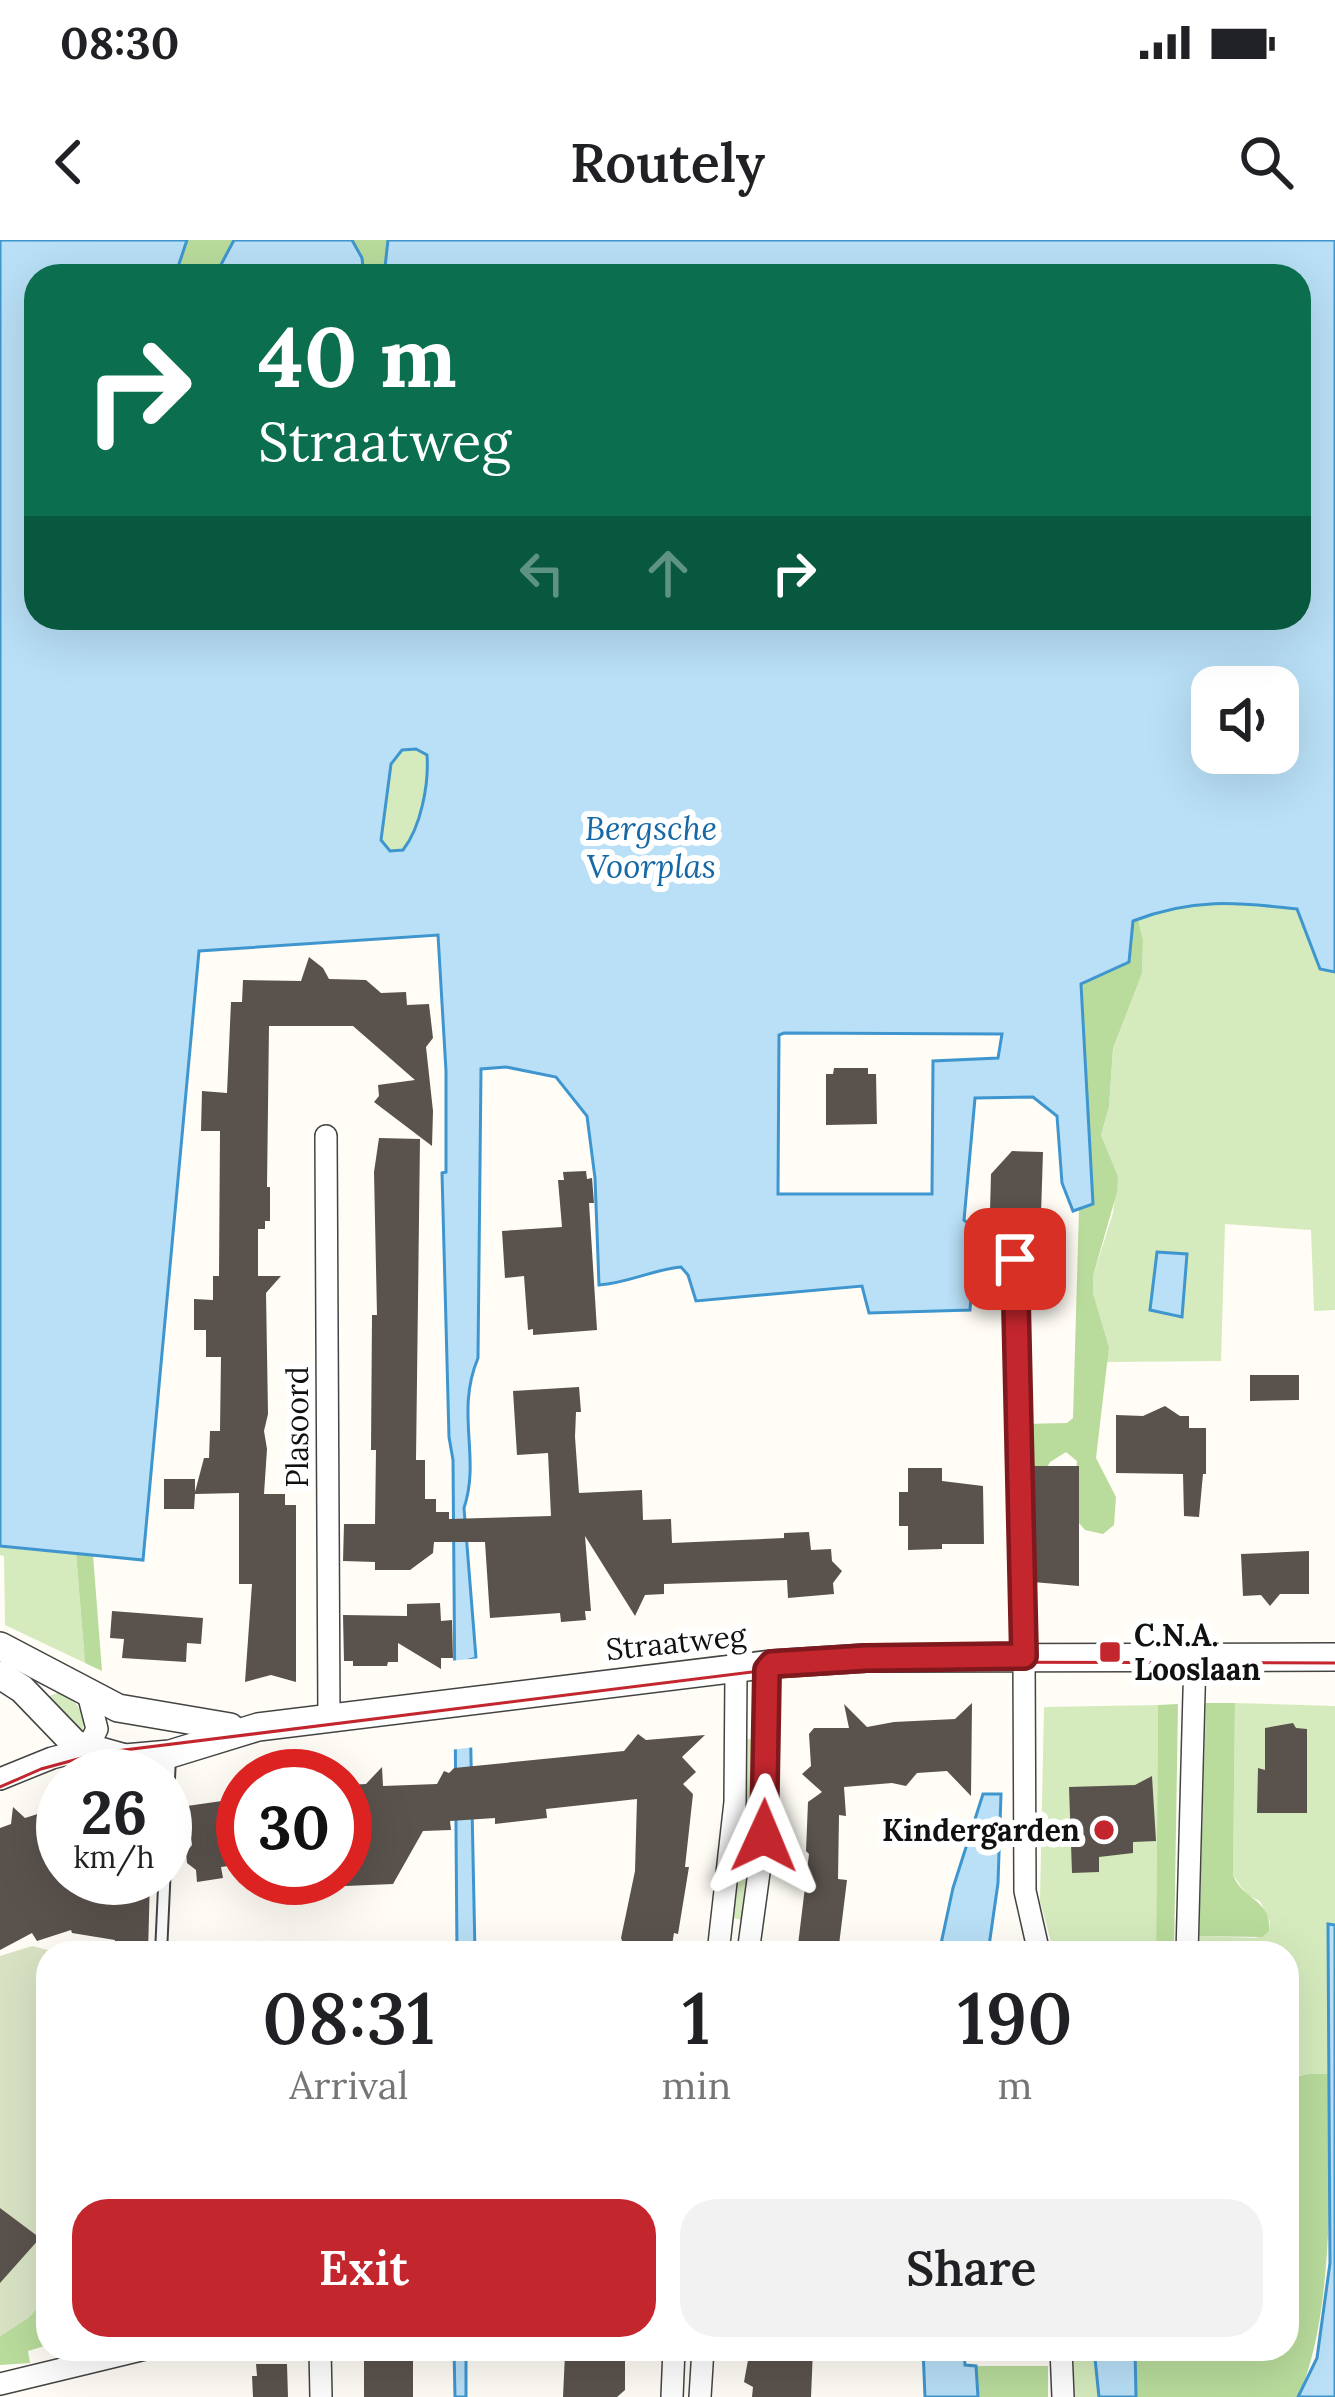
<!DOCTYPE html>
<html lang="en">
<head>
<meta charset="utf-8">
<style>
	body { margin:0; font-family:Lora,serif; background:#f2f2f2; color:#202124; height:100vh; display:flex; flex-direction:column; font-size:45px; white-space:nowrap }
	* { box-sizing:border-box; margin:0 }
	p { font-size:39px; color:#757577 }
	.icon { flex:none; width:66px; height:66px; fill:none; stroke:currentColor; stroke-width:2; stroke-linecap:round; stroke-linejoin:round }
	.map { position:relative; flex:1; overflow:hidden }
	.side { position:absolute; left:36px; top:1701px; width:1263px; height:420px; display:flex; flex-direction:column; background:#fff; border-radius:36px; box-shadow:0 12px 48px #0002 }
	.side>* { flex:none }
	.guide { position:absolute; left:24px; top:24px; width:1287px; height:366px; border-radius:36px; box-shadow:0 12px 48px #0002; background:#0b6e4f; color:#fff; overflow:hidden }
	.tools { position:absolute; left:1191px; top:426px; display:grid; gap:24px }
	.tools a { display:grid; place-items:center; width:108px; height:108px; border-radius:24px; background:#fff; box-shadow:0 12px 48px #0002; font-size:60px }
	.speed { position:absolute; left:36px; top:1509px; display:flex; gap:24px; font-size:60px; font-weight:700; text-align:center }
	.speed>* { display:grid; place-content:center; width:156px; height:156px; border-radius:50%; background:#fff; box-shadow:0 12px 48px #0002; line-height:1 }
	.speed small { font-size:30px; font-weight:400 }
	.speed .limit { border:18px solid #d22; background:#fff; color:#111 }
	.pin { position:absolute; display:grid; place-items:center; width:102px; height:102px; color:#fff; margin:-51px; border-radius:24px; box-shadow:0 6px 18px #0006 }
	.me { position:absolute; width:132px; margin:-66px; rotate:1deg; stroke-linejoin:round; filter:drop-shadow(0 0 9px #0008) }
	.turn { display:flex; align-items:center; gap:42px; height:252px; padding:0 36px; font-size:54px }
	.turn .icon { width:156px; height:156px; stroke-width:2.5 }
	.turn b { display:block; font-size:84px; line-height:102px }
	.lanes { display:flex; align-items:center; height:114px; padding:0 36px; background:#0003; justify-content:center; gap:60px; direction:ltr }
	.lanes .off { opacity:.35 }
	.eta { display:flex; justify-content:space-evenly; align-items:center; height:204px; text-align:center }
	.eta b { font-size:72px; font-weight:600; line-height:84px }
	.primary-button { display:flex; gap:24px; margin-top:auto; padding:24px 36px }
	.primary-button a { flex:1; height:138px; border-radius:36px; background:#c4262e; color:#fff; font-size:48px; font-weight:600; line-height:138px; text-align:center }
	.primary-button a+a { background:#f2f2f2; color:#202124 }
	.status { display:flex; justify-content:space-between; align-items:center; height:84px; padding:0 60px; background:#fff; direction:ltr }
	.status svg { height:33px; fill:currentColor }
	header { display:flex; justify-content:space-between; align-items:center; height:156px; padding:0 36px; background:#fff; font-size:54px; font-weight:600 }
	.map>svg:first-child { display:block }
</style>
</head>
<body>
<div class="status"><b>08:30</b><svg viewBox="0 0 49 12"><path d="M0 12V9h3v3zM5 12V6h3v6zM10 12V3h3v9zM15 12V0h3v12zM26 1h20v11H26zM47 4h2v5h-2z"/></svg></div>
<header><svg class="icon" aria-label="back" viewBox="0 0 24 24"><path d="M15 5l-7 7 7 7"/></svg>Routely<svg class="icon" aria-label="search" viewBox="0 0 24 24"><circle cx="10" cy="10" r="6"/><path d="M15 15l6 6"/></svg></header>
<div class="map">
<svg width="1335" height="2157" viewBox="0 0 1335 2157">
	<rect width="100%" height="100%" fill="#fffdf5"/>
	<g fill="#d5ebbd" fill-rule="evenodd">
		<path d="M416,509l11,6c2,29 -6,72 -24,95l-13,1 -9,-11 10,-76 11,-14z"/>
		<path d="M1233,662l64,7 23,60 15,3v338l-21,1 -3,-81 -86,-6 -4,137 -115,1 3,-15 -16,-54v-17l20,-63 4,-36 -16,-42 8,-28 4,-57 29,-78 1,-32 -5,-21 34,-14zM1187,1015l-5,61 -32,-6z"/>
		<path d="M0,1306l76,7 9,110 -80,-38 -1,-69 -4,-1z"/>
		<path d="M60,1452c18,7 28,27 21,45l-37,-39z"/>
		<path d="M1235,1463l100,3v219h-7l1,149 -42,2v-123h-89l1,-17 57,2 13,-7 1,-9 -10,-21 -13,-6 -14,-20z"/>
		<path d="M1158,1465l-2,248h-102l-14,-52 4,-194z"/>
		<path d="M744,1499h12l2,58 -13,123 -13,-2 9,-62z"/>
		<path d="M1073,2109h21l5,48h-24z"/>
	</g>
	<g fill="#b9dc9c">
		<path d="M187,0h47l-19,36h-40z"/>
		<path d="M352,0h36l-4,36h-20l-2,-18z"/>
		<path d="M1138,679l5,21 -1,33 -29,76 -4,58 -8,28 17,42 -1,15 -24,84v17l16,54 -13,111 20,39 -2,28 -11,9 -18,-4 -12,-14 4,-55 -11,-9 -16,10 -30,57 2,-95 45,-1 6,-5 6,-209 14,-6 -12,-219 47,-22 5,-41z"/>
		<path d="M76,1313l17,2 9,116 -17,-8z"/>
		<path d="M1206,1463h29l-2,172c10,26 39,24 36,56l-7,6 -63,-1z"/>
		<path d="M1178,1464l-4,249h-18l2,-248z"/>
		<path d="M1311,1834h18c1,93 6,242 -31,323h-162l-1,-48h152v-161l7,-1 4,-111z"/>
		<path d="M48,2056v49l-20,6 2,12 -30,2v-29l28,-18z"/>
		<path d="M976,2126h72v31h-70z"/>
	</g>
	<path fill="#d9e3c4" d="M32,1706l28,7h-12v343l-20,22 -28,18v-380z"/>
	<g fill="#b9e0f7" stroke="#3f96cf" stroke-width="3" fill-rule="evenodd">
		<path d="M0,0h187l-12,36h-139v342h1263v-342h-915l4,-36h947v732l-15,-3 -23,-60c-61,-7 -105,-11 -164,12l-4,41 -48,22 12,220 -20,7 -11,-28 -5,-67 -24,-19 -58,1 -11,122 12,10 -6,80 -101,3 -7,-27 -166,15 -8,-26 -7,-8c-30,3 -52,16 -82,18l-4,-107 -8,-62 -31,-39 -50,-10 -25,2 -3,289c-23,55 3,99 -14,150l12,150 -7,2 6,293h-18l-4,-493 -4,-23 -7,-264 4,-1v-101l-8,-136 -239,16 -56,609 -143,-14zM1212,447h66v66h-66zM416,509l11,6c2,29 -6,72 -24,95l-13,1 -9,-11 10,-76 11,-14zM784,793l218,1 -4,24 -65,3 -1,133h-154l1,-159z"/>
		<path d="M234,0h118l10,18 2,18h-149z"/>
		<path d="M1157,1012l30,2 -5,63 -32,-7z"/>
		<path d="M983,1554h18l-3,89 -10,70h-49l14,-65z"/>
		<path d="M1328,1684l7,1v472h-37l19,-39 13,-95z"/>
		<path d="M454,2109h12v48h-11z"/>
		<path d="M923,2109h41l1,16 11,1 2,31h-53z"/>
		<path d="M1094,2109h41l1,48h-37z"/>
	</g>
	<path fill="#fffdf5" d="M481,1418l-6,6 1,83 -27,3v-89z"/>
	<g fill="#5a524d">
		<path d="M309,717l14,11 6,11 37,1 15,13 25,-1 1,13 22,-1 4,34 -7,9 7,64 -1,35 -58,-44 5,-6 -1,-11 37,-5 -62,-54h-84l-2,161h3v34h-5v8h-7v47h23l-15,17 2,121 -4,17 3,18 -3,45h21v11h11v177l-25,-7 -26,7 7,-98h-13v-91l-44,1 -1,15h-30v-30h31v13l9,-34h5l1,-27h10l1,-74h-15v-27h-12v-31l19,1v-24h6l1,-145h-19l1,-40 25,2 4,-91h11l1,-22 58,1z"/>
		<path d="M834,828h34v6h8l1,50 -51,1v-51h7z"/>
		<path d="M379,898l41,1 -4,321h9v39h11v13h13v7l102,-3 -3,-63 -31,2 -4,-64 66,-4 2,25h-5l-1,25 4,56 63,-3 1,30 28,-1 1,24 112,-5v-5l25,-1 2,18 20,-1 1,12 10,10 -9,12 1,11 -46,4 -1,-18 -123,4v10l-19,1 -10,21 -50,-80 6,75h-6l1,9 -25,2 -1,-9 -70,5 -5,-76h-51l-1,11 -23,17h-35v-8l-32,-1 1,-37h31l1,-74h-5l1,-135h5l-3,-143z"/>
		<path d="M1012,911l31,1 -2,62 -51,-2 1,-38z"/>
		<path d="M586,931l1,8 5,-1 2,25h-5l8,127 -64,5v-6l-5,1 -4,-54 -19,2 -3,-47 60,-4 -4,-47h6l-1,-8z"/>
		<path d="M1250,1135h49v25l-49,1z"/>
		<path d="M1165,1166l15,10h9v12h17v46h-3l-4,43 -15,-1 -1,-42 -67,-1v-58l27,1z"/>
		<path d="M1033,1226h46v120l-46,-4z"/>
		<path d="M908,1228h34v13l41,5 1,58h-42v5l-34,1v-24h-9v-34h9z"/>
		<path d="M1309,1311v43h-29l-10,12 -9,-11 -18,1 -2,-42z"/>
		<path d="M440,1363l1,18 11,-1 1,38h-12v11l-43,-26v19h-10l-1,4h-34v-5h-9l-1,-46 64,1v-12z"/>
		<path d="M112,1371l91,7 -2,26 -14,-1 -1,19 -64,-4 2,-19 -14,-1z"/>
		<path d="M972,1463l-1,93 -24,-25 -30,2 -11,13 -14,-3 -48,4 2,29 -7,-1 -1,64 9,1 -9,73h-41l12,-99 -3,-3 2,-49 14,-10 -20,-18 9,-8 -2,-32 5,-6h35l-5,-24 23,23 27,-5 61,-3z"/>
		<path d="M1293,1483l3,5 11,1v84h-50l1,-45 7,2v-42z"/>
		<path d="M638,1494l8,6 59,-5 -23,22 14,15 -13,12 10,10 -8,73h4l-11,67 -4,-1 -2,12 -10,-1 -1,9h-34l-6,-15 14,-67 2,-72 -91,10 1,9 -52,6v-6l-45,3 1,9 -28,1 -30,53 -48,2v-30l7,-1 -5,-70 19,-1 16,-17 1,19 54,-2 7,-13 5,2 5,-5 170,-17z"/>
		<path d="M1152,1536l4,65 -23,1v11l-34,4v15l-27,1 -3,-86 66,-2z"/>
		<path d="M243,1558v66l-22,3 2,11 -26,4 -1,-12 -9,-7 -1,-10 6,-8 -5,-39z"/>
		<path d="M63,1566v72h87l-2,75h-34l1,-13 -43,-7 -1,-3 -34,11 -5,-8 -32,17v-122l11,-4 2,-17 12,11z"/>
		<path d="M0,1968l40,30 -40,45z"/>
		<rect x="364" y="2109" width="49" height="48"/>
		<path d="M569,2109h56v41l-8,7h-54l2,-43z"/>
		<path d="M750,2109h63l-2,48h-59l1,-10 -9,-5z"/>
		<path d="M256,2124h31l1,33h-35l-1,-21h5z"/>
	</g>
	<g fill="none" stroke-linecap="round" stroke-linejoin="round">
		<g stroke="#444" stroke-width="14">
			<g id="service">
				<path d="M981,1018l34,1 9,395"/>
				<path d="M161,1713l9,-196"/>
			</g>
		</g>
		<g stroke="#444" stroke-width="24">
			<g id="minor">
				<path d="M326,896l3,583"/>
				<path d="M1024,1416l1,235 14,62"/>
				<path d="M0,1539l52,-21 35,-9 10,-20 -10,-39"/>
				<path d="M718,1713l17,-151 1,-129 -4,-5"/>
				<path d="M748,1713l16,-117 4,-166 4,-6"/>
				<path d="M1187,1713l8,-297"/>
				<path d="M320,2109l1,48"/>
				<path d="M1061,2109l2,48"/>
				<path d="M0,2144l145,-35"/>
				<path d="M672,2157l2,-48"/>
				<path d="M700,2157l3,-48"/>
			</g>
		</g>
		<g stroke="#444" stroke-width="30">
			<g id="tertiary">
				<path d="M0,1406l118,62 112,19"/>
				<path d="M0,1435l22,14 53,55 50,14 45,-4 88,-27 514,-63 94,-6 469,-1"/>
			</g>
		</g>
		<use href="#service" stroke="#fff" stroke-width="10"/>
		<use href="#minor" stroke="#fff" stroke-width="21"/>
		<use href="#tertiary" stroke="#fff" stroke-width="27"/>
		<path stroke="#c4262e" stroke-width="3" d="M0,1547l41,-18 59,-16 668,-83 173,-8 394,1"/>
	</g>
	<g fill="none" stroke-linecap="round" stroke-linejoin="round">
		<g stroke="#7f191e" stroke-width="30">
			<path id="route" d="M764,1596l3,-166 5,-6 94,-6 158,-2 -9,-397"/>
		</g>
		<use href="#route" stroke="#c4262e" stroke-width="21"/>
	</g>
	<g fill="#c4262e" stroke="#fff" stroke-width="4.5">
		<rect x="1098" y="1400" width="24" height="24" rx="6"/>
		<circle cx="1104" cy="1590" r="12"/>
	</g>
	<g text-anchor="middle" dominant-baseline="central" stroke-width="12" stroke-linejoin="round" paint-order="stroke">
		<g font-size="30" fill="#111" stroke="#fff">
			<text transform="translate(297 1187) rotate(-90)">Plasoord</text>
			<text transform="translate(676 1402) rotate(-6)">Straatweg</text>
		</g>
		<g font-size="30" font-weight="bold" fill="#111" stroke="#fff" text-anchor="start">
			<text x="1134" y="1395">C.N.A.<tspan x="1134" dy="34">Looslaan</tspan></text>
			<text x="1080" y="1590" text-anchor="end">Kindergarden</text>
		</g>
		<g font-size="33" font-style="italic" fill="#1768a6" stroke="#fff">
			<text x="651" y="588">Bergsche<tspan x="651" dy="38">Voorplas</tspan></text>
		</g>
	</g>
</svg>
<div class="tools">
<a><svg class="icon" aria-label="sound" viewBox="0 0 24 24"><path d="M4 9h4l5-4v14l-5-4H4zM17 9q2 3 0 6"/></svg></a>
</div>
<div class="speed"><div>26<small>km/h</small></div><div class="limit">30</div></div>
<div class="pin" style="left:1015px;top:1019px;background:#d93025"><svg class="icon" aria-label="arrive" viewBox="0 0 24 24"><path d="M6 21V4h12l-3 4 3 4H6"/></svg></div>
<svg class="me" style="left:764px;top:1596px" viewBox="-20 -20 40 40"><path d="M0-17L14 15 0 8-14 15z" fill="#c4262e" stroke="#fff" stroke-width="4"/></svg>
<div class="guide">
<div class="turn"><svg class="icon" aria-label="right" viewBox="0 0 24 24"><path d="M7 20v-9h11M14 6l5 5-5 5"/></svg><div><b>40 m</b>Straatweg</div></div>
<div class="lanes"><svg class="icon off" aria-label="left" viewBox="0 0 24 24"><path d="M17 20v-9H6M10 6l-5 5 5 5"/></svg><svg class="icon off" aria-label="ahead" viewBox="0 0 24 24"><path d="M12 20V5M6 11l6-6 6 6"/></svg><svg class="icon" aria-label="right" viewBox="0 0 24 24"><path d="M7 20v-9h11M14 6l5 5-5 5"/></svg></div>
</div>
<section class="side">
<div class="eta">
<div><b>08:31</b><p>Arrival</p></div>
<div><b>1</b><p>min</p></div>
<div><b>190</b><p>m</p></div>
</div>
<div class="primary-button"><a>Exit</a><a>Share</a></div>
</section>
</div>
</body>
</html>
